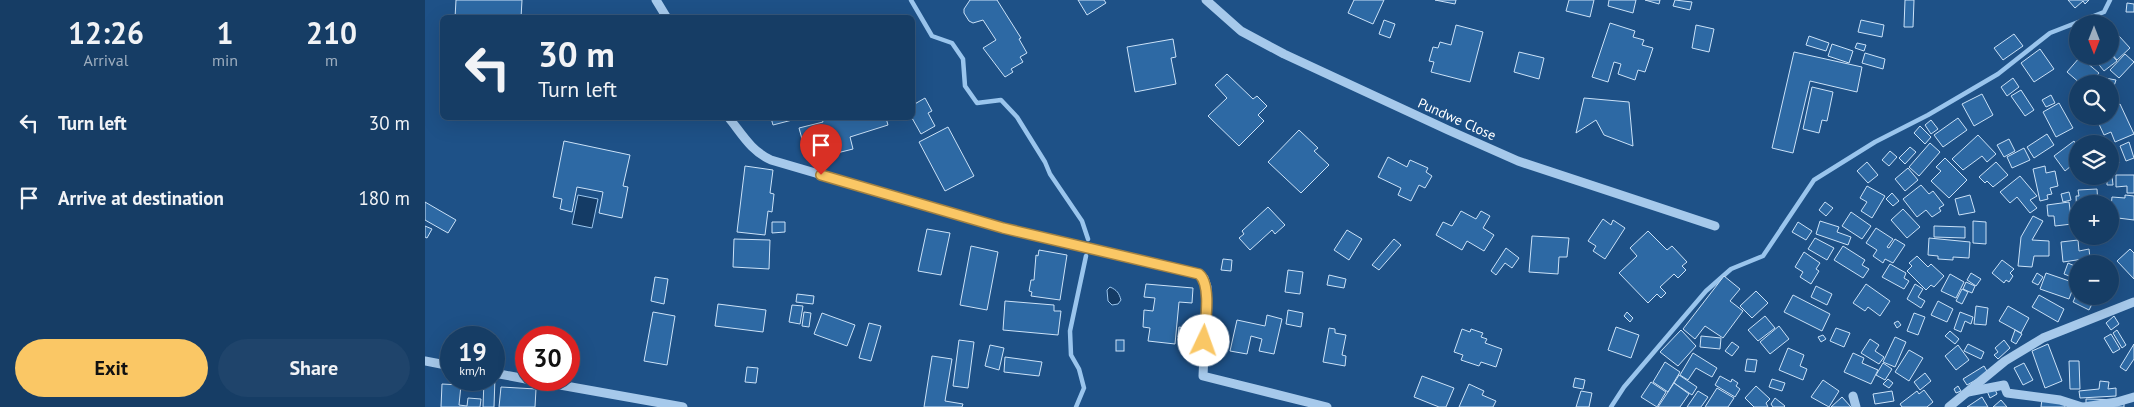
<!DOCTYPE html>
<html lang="en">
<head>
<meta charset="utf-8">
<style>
	body { margin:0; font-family:"PT Sans",sans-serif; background:#1f446b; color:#f1f3f6; height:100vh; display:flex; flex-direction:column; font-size:19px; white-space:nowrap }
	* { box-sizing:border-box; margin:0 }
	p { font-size:16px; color:#9eaebf }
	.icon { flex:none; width:28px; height:28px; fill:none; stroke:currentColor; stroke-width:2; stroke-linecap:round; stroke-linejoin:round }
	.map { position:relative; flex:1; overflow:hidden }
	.sheet { display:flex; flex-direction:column; background:#163d65; width:425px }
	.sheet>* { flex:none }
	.hud { position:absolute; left:15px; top:15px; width:475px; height:105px; border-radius:8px; box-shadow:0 5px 20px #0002,0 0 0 1px #355679; background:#163d65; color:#f1f3f6; overflow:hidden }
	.needle { width:32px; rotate:180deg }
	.fabs { position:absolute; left:1644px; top:15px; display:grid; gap:10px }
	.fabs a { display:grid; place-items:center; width:50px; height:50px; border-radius:50%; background:#163d65; box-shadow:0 5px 20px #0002,0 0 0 1px #355679; font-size:25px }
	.speed { position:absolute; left:15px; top:326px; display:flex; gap:10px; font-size:25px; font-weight:700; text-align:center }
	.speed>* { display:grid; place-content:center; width:65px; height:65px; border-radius:50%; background:#163d65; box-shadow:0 5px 20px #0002,0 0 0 1px #355679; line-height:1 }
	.speed small { font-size:12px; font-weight:400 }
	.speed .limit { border:8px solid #d22; background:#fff; color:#111 }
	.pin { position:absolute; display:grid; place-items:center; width:42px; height:42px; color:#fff; margin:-51px -21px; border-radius:50% 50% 50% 0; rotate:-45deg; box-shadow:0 0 5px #0007 }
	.pin .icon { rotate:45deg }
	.me { position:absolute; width:55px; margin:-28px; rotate:3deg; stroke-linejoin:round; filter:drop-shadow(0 0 4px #0008) }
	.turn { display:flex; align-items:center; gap:18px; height:105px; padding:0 15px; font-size:22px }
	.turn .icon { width:65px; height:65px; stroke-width:2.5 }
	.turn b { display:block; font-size:35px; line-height:42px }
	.eta { display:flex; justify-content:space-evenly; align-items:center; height:85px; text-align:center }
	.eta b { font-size:30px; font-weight:700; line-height:35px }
	.button { display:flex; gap:10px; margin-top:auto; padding:10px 15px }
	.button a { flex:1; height:58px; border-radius:30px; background:#fac765; color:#111; font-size:20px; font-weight:700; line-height:58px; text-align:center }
	.button a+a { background:#1f446b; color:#f1f3f6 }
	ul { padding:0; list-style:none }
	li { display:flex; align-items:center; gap:15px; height:75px; padding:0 15px }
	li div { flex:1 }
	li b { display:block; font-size:19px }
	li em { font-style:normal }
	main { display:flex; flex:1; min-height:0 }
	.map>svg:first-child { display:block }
</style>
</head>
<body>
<main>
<section class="sheet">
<div class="eta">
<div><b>12:26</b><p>Arrival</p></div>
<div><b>1</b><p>min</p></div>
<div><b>210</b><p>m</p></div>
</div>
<ul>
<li><svg class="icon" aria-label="left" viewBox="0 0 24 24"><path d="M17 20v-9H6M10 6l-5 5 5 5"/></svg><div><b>Turn left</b></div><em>30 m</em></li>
<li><svg class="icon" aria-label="arrive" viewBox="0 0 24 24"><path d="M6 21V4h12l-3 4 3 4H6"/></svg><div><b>Arrive at destination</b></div><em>180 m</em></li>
</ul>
<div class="button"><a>Exit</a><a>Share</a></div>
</section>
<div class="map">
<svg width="1709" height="407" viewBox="0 0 1709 407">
	<rect width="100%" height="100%" fill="#1e5187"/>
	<g fill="#143b65" stroke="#9ac5ed">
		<path d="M153,195l20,4 -6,29 -20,-4z"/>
		<path d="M685,287c7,3 9,6 11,13l-3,4 -6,1 -4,-4 -1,-11z"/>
	</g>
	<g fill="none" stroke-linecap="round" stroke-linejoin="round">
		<g stroke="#9ac5ed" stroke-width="4.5">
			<path d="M486,0l21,36 20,7 11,16 2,27 12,17 24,-3 16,17 28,45 5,12 32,47 6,18"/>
			<path d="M651,407l8,-19 -5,-19 -8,-14 -1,-24 16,-75"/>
			<path d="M1186,407l13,-20 82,-96 25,-22 32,-13 51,-76 61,-38 53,-27 70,-41 52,-41 54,-21 6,-12"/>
		</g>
	</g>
	<g fill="#2d69a4" stroke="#cbe2f8">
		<path d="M31,0h66l-1,18h-66z"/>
		<path d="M572,0l24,38 -2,1 8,14 -7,4 3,5 -12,7 2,3 -8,5 -22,-29 13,-8 -13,-20 -10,3 -4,-2 -5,-8v-4l6,-9z"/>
		<path d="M653,0h26l2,3 -19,12z"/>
		<path d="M929,0h30l-11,24 -25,-11z"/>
		<path d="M1010,0h21l-1,4z"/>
		<path d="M1144,0h25l-4,17 -24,-6z"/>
		<path d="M1184,0h27l-3,13 -25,-7z"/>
		<path d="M1220,0h15l-1,4z"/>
		<path d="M1250,0l17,2 -2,8 -17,-4z"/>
		<path d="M1480,0h9l-1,27h-9z"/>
		<path d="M1643,0h21l-4,4 -2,-3 -8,7z"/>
		<path d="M1702,3l7,1v8h-8z"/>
		<path d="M959,20l11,4 -5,14 -11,-4z"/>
		<path d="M1436,20l23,5 -2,12 -24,-5z"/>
		<path d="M1185,23l25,8 -2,6 11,3 -2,5 11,3 -8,24 -7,-2 -3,10 -17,-6 3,-10 -7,-2 -6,20 -16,-5z"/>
		<path d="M1031,25l27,7 -13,50 -39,-10 3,-10 -5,-1 4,-14 5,1 2,-6 11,3z"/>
		<path d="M1271,25l18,4 -5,23 -17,-4z"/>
		<path d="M1589,34l9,12 -20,14 -9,-12z"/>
		<path d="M1384,36l20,7 -3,8 -20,-6z"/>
		<path d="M1694,36l11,12 -13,12 -7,-8v-8z"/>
		<path d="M748,39l3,18 -5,1 5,26 -41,8 -8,-45z"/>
		<path d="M1432,43l9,2 -2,6 -9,-3z"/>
		<path d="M1407,44l21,7 -4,12 -21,-7z"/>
		<path d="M1615,49l14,20 -20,13 -13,-19z"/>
		<path d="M1094,52l25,6 -5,21 -25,-7z"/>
		<path d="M1369,52l68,15 -5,25 -47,-11 -17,72 -21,-5z"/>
		<path d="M1440,53l20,6 -2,10 -21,-6z"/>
		<path d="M1685,53l7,8 -13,10 -12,-15h18z"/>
		<path d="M1700,54l9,8 -15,16 -9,-8z"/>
		<path d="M1655,57l19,16 -9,11h-9l-14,-12z"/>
		<path d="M802,74l26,25 4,-3 10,10 -9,9 6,6 -25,25 -31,-30 19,-18 -12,-13z"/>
		<path d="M1588,78l6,9 -12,9 -6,-9z"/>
		<path d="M1680,78l11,2 -3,9 -3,-1v-4h-6z"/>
		<path d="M1387,87l21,5 -6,29 -5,-1 -3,13 -16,-4z"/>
		<path d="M1596,90l13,20 -9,6 -14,-20z"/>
		<path d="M1557,94l11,21 -19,11 -12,-22z"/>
		<path d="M1626,95l4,8 -9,4 -4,-7z"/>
		<path d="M500,98l7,13 -4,2 7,13 -14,8 -9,-16 1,-13z"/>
		<path d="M1159,98l45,4 4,44 -29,-11 -8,-15 -20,13z"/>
		<path d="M1634,103l14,25 -17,9 -13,-25z"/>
		<path d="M1695,104l14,30 -19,8 -4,-10 -7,3 -6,-13 -6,2 -3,-8h21v-7z"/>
		<path d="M346,118h29l-27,7z"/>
		<path d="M402,118h59l2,7 -38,12 3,12 -16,4 -2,-11 -30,8 -6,-22 24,-6 -1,-3z"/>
		<path d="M1533,118l9,12 -24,17 -9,-12z"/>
		<path d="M1506,120l7,9 -7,5 -6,-9z"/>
		<path d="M1495,126l11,11 -6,7 -11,-11z"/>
		<path d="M523,127l26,49 -29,15 -26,-49z"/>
		<path d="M874,130l19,18 -4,3 15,14 -28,28 -33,-31z"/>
		<path d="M1622,134l7,11 -20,13 -7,-11z"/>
		<path d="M1553,135l18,19 -9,8 -5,-6 -19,14 -11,-11z"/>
		<path d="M1584,139l6,12 -11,6 -7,-12z"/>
		<path d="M139,141l66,14 -7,31 5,1 -6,31 -23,-5 4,-21 -26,-5 -5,25 -12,-3 2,-10 -9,-2z"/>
		<path d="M1649,141l3,5v15l-12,10 -11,-15z"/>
		<path d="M1704,142l5,16 -8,3 -6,-15z"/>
		<path d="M1505,143l10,9 -21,24 -10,-9z"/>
		<path d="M1485,147l6,5 -11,12 -6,-6z"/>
		<path d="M1599,148l6,12 -18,8 -5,-11z"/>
		<path d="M1688,150l6,13 -9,4v-16z"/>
		<path d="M1465,151l7,6 -8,9 -7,-6z"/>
		<path d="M963,157l19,10 3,-7 18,8 -2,4 6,4 -7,12 -6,-3 -8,16 -13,-6 3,-7 -23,-11z"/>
		<path d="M1520,158l22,22 -18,18 -18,-17 10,-10 -5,-4z"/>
		<path d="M1442,162l11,13 -10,8 -11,-12z"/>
		<path d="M1571,162l12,13 -15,12 -6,-6 -2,2 -6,-6z"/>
		<path d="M320,166l28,4 -3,23 4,1 -2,18 -4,-1 -3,24 -28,-3z"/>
		<path d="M1620,166l1,7 9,-2 3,15 -8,2 2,6 -5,1 1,4 -8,2 -7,-32z"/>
		<path d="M1483,168l10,12 -13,11 -10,-12z"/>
		<path d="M1691,175h18v18h-7v-7l-11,1z"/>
		<path d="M1595,176l17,20 -7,4 7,8 -7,5 -13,-16 -7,6 -10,-11z"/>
		<path d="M1687,176l1,9h-6v-8z"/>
		<path d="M1496,185l8,9 4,-3 11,14 -5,3 2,3 -9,6 -6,-7 -9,7 -14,-18z"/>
		<path d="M1442,186l18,10 -13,22 -11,-7 6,-9 -7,-4z"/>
		<path d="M1672,189l1,15h-21v13l-1,-21h3l-1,-6z"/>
		<path d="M1644,192l2,8 -8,2 -2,-8z"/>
		<path d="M1467,193l7,8 -6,5 -7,-7z"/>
		<path d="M1545,195l5,17 -16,3 -4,-16z"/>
		<path d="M1700,195l9,1v24l-24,-3 2,-20 13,1z"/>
		<path d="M0,202l31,18 -8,13 -23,-13z"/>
		<path d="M1400,202l8,6 -7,8 -7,-6z"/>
		<path d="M1644,202l3,22 -17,2 -1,-10h-6l-1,-11z"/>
		<path d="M843,207l17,18 -10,9 -3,-4 -22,20 -11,-12 5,-4 -2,-3z"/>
		<path d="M1478,209l17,18 -13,11 -16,-18z"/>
		<path d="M1036,211l15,8 5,-8 9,5 -7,12 11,7 -10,16 -17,-10 -5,9 -26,-15 7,-13 9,4z"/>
		<path d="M1426,212l20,14 -9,13 -20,-13z"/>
		<path d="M1608,216l10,5 -11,19 17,1v15h-15l-2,11 -14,-1 3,-29z"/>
		<path d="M1178,219l8,6 2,-5 12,8 -20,31 -12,-8 3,-5 -8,-5z"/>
		<path d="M1395,221l19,6 -2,5 14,5 -3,8 -32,-11z"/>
		<path d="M1548,221l13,1v22l-13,-1z"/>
		<path d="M347,222h13v10l-13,1z"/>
		<path d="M1373,222l14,9 -6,9 -14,-8z"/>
		<path d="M0,226l7,3 -5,9 -2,-1z"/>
		<path d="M1509,226l31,1v11l-31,-1z"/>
		<path d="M1451,228l17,11 -6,8 2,1 6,-9 10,6 -12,18 -8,-4 -2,4 -10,-7 4,-6 -11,-7z"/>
		<path d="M502,229l23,4 -9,42 -23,-4z"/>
		<path d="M922,230l15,9 -13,21 -15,-10z"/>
		<path d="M1223,231l19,19 5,-4 15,16 -5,4 4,4 -8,8 -4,-4 -14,13 6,6 -5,5 -4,-4 -9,9 -29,-30 18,-17 -7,-8z"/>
		<path d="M1107,236l37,2 -2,19h-8l-1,17 -29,-2z"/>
		<path d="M1390,238l19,10 -7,12 -19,-11z"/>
		<path d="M1504,238l41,4 -1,16 -16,-1v3l-15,-1v-3l-10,-1z"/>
		<path d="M309,239l36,1 -1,29 -36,-2z"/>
		<path d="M969,239l7,6 -22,25 -7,-5z"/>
		<path d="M1653,240l1,11 10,-2 1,9 -27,4 -2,-20z"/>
		<path d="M546,246l27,6 -11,58 -27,-5z"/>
		<path d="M1418,246l22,14 -3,5 7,4 -6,9 -29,-18z"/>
		<path d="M1081,248l13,10 -7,10 -7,-5 -9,12 -5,-4z"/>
		<path d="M1705,249l4,4v26l-17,-18z"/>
		<path d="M614,250l28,5 -7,45 -29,-4 1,-4 -3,-1 2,-11h3l2,-25 2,1z"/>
		<path d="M1379,252l16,11 -4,6 3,2 -8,13 -11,-7 3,-5 -8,-5z"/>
		<path d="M1492,256l11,11 3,-3 13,12 -10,11 -3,-2 -5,5 -19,-19 5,-5 -3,-3z"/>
		<path d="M798,259l9,1 -1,11 -10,-1z"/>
		<path d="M1577,260l12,9 -4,4 3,3 -4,6 -3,-2 -2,3 -12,-10z"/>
		<path d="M1643,263l9,4v12l-13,-5z"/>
		<path d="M1465,264l16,9 -2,5 5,3 -5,8 -22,-12z"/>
		<path d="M863,270l15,2 -3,22 -15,-2z"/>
		<path d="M1546,273l10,6 -5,7 -9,-6z"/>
		<path d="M1612,273l6,4 -5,8 -6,-3z"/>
		<path d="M1621,273l29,10 -6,16 -29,-10z"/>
		<path d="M1525,274l14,8 -8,16 -15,-7z"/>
		<path d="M904,275l17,4 -2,9 -17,-3z"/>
		<path d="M1299,276l16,13 -10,12 13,10 -20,27 -18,-12 -10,13 -12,-10z"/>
		<path d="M230,277l13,2 -4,25 -13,-3z"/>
		<path d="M1541,282l9,4 -3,7 -9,-4z"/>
		<path d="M721,284l47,4 -1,15 -13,-1 -4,42 -27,-3 2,-13 -7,-1 1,-17 9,1 2,-13 -11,-1z"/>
		<path d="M1441,284l24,17 -10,15 -12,-9 -3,4 -12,-8z"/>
		<path d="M1490,284l8,5 -5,8 7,4 -4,7 -14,-9z"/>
		<path d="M1391,286l16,8 -5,11 -16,-8z"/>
		<path d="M1537,289l6,3 -6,12 -6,-3z"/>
		<path d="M1331,291l12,12 -16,15 -12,-12z"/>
		<path d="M1652,293v3h19l-7,14 -16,-8z"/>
		<path d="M372,294l17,2 -1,8 -17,-2z"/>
		<path d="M1368,295l37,19 -8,17 -38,-19z"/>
		<path d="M1614,295l25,14 -6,13 -26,-15z"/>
		<path d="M580,301l49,4v6h7l-3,24 -55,-5z"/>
		<path d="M1513,301l15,8 -6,13 -16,-7z"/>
		<path d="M293,304l48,6 -3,22 -48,-6z"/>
		<path d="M367,305l11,1 -3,18 -11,-2z"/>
		<path d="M1551,306l12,2 -2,17 -12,-1z"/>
		<path d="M1583,306l21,12 -8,15 -22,-12z"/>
		<path d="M863,310l15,3 -2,14 -15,-3z"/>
		<path d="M228,312l22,4 -8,49 -23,-4z"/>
		<path d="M379,312l7,1 -2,14 -7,-1z"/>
		<path d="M1202,312l6,6 -3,4 -6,-6z"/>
		<path d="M1535,312l13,5 -2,7 -6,-3 -4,11 -7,-3z"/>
		<path d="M397,313l33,12 -8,21 -33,-12z"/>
		<path d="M1489,313l11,4 -7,18 -11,-4z"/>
		<path d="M842,315l15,4 -8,35 -15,-3 3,-12 -11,-3 -4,18 -17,-3 7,-31 28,6z"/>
		<path d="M1340,316l10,12 -17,13 -10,-11z"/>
		<path d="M1689,316l5,8 -8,6 -5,-7z"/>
		<path d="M1473,321l3,4 -4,3 -3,-5z"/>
		<path d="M444,323l12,3 -10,35 -12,-3z"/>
		<path d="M1354,326l10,13 -19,15 -10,-12z"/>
		<path d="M754,327l12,2 -1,9 -12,-1z"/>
		<path d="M1191,327l23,8 -8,23 -23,-8z"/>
		<path d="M904,328l6,1v4l11,2 -4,20 4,1 -1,10 -22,-4z"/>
		<path d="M1411,328l14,5 -6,14 -14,-6z"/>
		<path d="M1037,329l8,3 1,-3 12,4 -2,4 6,2 -2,4 17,6 -6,18 -15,-5 -2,4 -18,-6 2,-5 -9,-3z"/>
		<path d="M1256,330l15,16 -18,20 -18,-14z"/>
		<path d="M1590,330l7,4 -6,10 -5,-3z"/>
		<path d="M1692,330l9,15 -4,3 -9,-15z"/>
		<path d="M1525,331l9,8 -4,5 -10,-8z"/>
		<path d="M1686,334l9,15 -7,4 -9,-15z"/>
		<path d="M1398,335l3,4 -5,3 -3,-5z"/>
		<path d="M1276,336l20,2 -1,11 -20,-2z"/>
		<path d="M1470,337l11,5 -11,25 -12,-5z"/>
		<path d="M1445,339l9,6 -4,6 9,6 -5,7 -18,-11z"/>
		<path d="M534,340l15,2 -6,46 -15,-2z"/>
		<rect x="691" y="340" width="8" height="11"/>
		<path d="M1579,340l6,8 -12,11 -4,-4 4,-3 -3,-4z"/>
		<path d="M1307,342l7,5 -7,9 -7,-5z"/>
		<path d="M1543,344l16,8 -3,7 -17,-8z"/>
		<path d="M1623,344l14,37 -17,7 -13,-37z"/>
		<path d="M1709,344v15l-8,12 -6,-4z"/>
		<path d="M565,345l14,3 -5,22 -14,-4z"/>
		<path d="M1533,345l11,15 -13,10 -11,-14z"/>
		<path d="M1363,348l16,7 -4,11 7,3 -4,11 -24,-10z"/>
		<path d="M1484,350l14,8 -14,23 -14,-9z"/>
		<path d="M1268,353l24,15 -5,9 -16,-9 -8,12 -8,-5z"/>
		<path d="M1428,353l11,5 -2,5 16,7 -7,14 -27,-12z"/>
		<path d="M507,356l20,3 -7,42 18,3 -1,3h-38z"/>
		<path d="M580,357l37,5 -3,14 -35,-4z"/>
		<path d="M1322,359l10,1 -2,12 -10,-1z"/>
		<path d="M1644,361h10l1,28h-10z"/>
		<path d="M1240,362l15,10 -12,20 -15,-10z"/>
		<path d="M1458,363l9,6 -7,11 -9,-5z"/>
		<path d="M1599,363l9,17 -10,5 -9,-17z"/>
		<path d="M1559,366l4,7 -21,12 -4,-6z"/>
		<path d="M322,367l11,1 -2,15 -11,-1z"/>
		<path d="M1500,373l6,8 -11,9 -6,-8z"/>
		<path d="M1254,375l18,12 -5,8 -18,-12z"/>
		<path d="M997,376l32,12 -8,19h-7l-25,-10z"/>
		<path d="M1295,376l11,6 1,-3 6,4 -2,3 4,3 -5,8 -20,-12z"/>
		<path d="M69,377h1l-1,30h-11l1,-27h10z"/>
		<path d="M1150,378l10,2 -2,9 -10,-2z"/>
		<path d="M1347,379l13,4 -3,8 -13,-4z"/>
		<path d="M1463,379l5,4 -4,5 -6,-4z"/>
		<path d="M1398,380l16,11 -10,16 -18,-10z"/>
		<path d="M1675,381l9,1 -1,7 8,-1v8l-36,2 -1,-7 20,-2z"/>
		<path d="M1226,382l15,10 -9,15 -16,-10z"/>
		<path d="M1249,383l15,11 -9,13h-22z"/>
		<path d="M17,384l19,1 -2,20 8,1 1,-8 13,1 -1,8h-39z"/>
		<path d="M1044,384l15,7 -2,4 14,6 -3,6h-34z"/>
		<path d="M1331,386l14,13 -4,4 2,4h-14l-9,-9z"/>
		<path d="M1533,386l3,5 -5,2 -2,-4z"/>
		<path d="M76,387l35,2 -1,18h-36z"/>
		<path d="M1569,387l3,7 -7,4 -3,-7z"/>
		<path d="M1292,388l17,10 -6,9h-23z"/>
		<path d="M1499,390l9,12 -6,5h-25l-2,-3 17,-13 2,3z"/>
		<path d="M1156,391l11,2 -3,14h-13z"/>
		<path d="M1273,391l10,6 -7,10h-14z"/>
		<path d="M1467,391l2,10 -19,3 -2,-10z"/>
		<path d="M1417,397l9,10h-20z"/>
		<path d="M1557,397l6,10h-21z"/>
		<path d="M1350,398l10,8 -1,1h-11l-2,-3z"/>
		<path d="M1617,399l23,3v5h-24z"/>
		<path d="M1661,399l38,1v7h-38z"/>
		<path d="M1576,400l6,7h-14z"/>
	</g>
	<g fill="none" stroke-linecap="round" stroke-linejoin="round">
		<g stroke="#a6c9eb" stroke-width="9">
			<path d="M231,0l11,18"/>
			<path d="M781,0l35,31 43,23 164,76 70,31 197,65"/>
			<path d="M304,118c13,16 22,33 42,42l232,68 196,46 5,4 3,9 -4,89 124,31"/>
			<path d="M0,361l26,5"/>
			<path d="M69,373l32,6"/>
			<path d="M107,380l151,27"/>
			<path d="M1543,392l36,-7 3,8 53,7 22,7"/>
			<path d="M1428,396l3,11"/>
			<path d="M1524,407l56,-46 38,-23 91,-36"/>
			<path d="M1659,407l33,-5 17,-5"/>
		</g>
	</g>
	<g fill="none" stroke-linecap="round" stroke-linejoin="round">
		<g stroke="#a28142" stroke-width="12">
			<path id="route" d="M396,175l182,53 196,46c13,11 6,50 5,67"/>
		</g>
		<use href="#route" stroke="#fac765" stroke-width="9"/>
	</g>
	<g text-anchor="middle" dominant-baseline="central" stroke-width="5" stroke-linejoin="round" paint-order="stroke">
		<g font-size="14" fill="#fff" stroke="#1e5187">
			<text transform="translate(1032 119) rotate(24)">Pundwe Close</text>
		</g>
	</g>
</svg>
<div class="fabs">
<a><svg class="needle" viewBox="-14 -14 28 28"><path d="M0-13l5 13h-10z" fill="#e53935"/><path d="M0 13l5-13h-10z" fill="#9eaebf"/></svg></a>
<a><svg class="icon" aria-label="search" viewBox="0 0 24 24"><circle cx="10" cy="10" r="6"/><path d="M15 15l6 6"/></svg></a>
<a><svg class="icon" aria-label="layers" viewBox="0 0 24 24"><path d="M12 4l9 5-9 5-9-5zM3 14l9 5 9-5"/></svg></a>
<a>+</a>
<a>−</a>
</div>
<div class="speed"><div>19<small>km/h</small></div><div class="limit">30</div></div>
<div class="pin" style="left:396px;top:175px;background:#d93025"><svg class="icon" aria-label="arrive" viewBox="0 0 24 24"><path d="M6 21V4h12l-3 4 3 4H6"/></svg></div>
<svg class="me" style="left:779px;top:341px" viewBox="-20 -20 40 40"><circle r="19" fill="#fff"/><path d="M0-13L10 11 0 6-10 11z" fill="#fac765"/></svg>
<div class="hud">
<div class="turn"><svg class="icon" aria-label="left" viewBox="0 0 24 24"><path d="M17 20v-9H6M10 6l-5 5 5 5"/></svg><div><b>30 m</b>Turn left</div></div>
</div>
</div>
</main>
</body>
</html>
